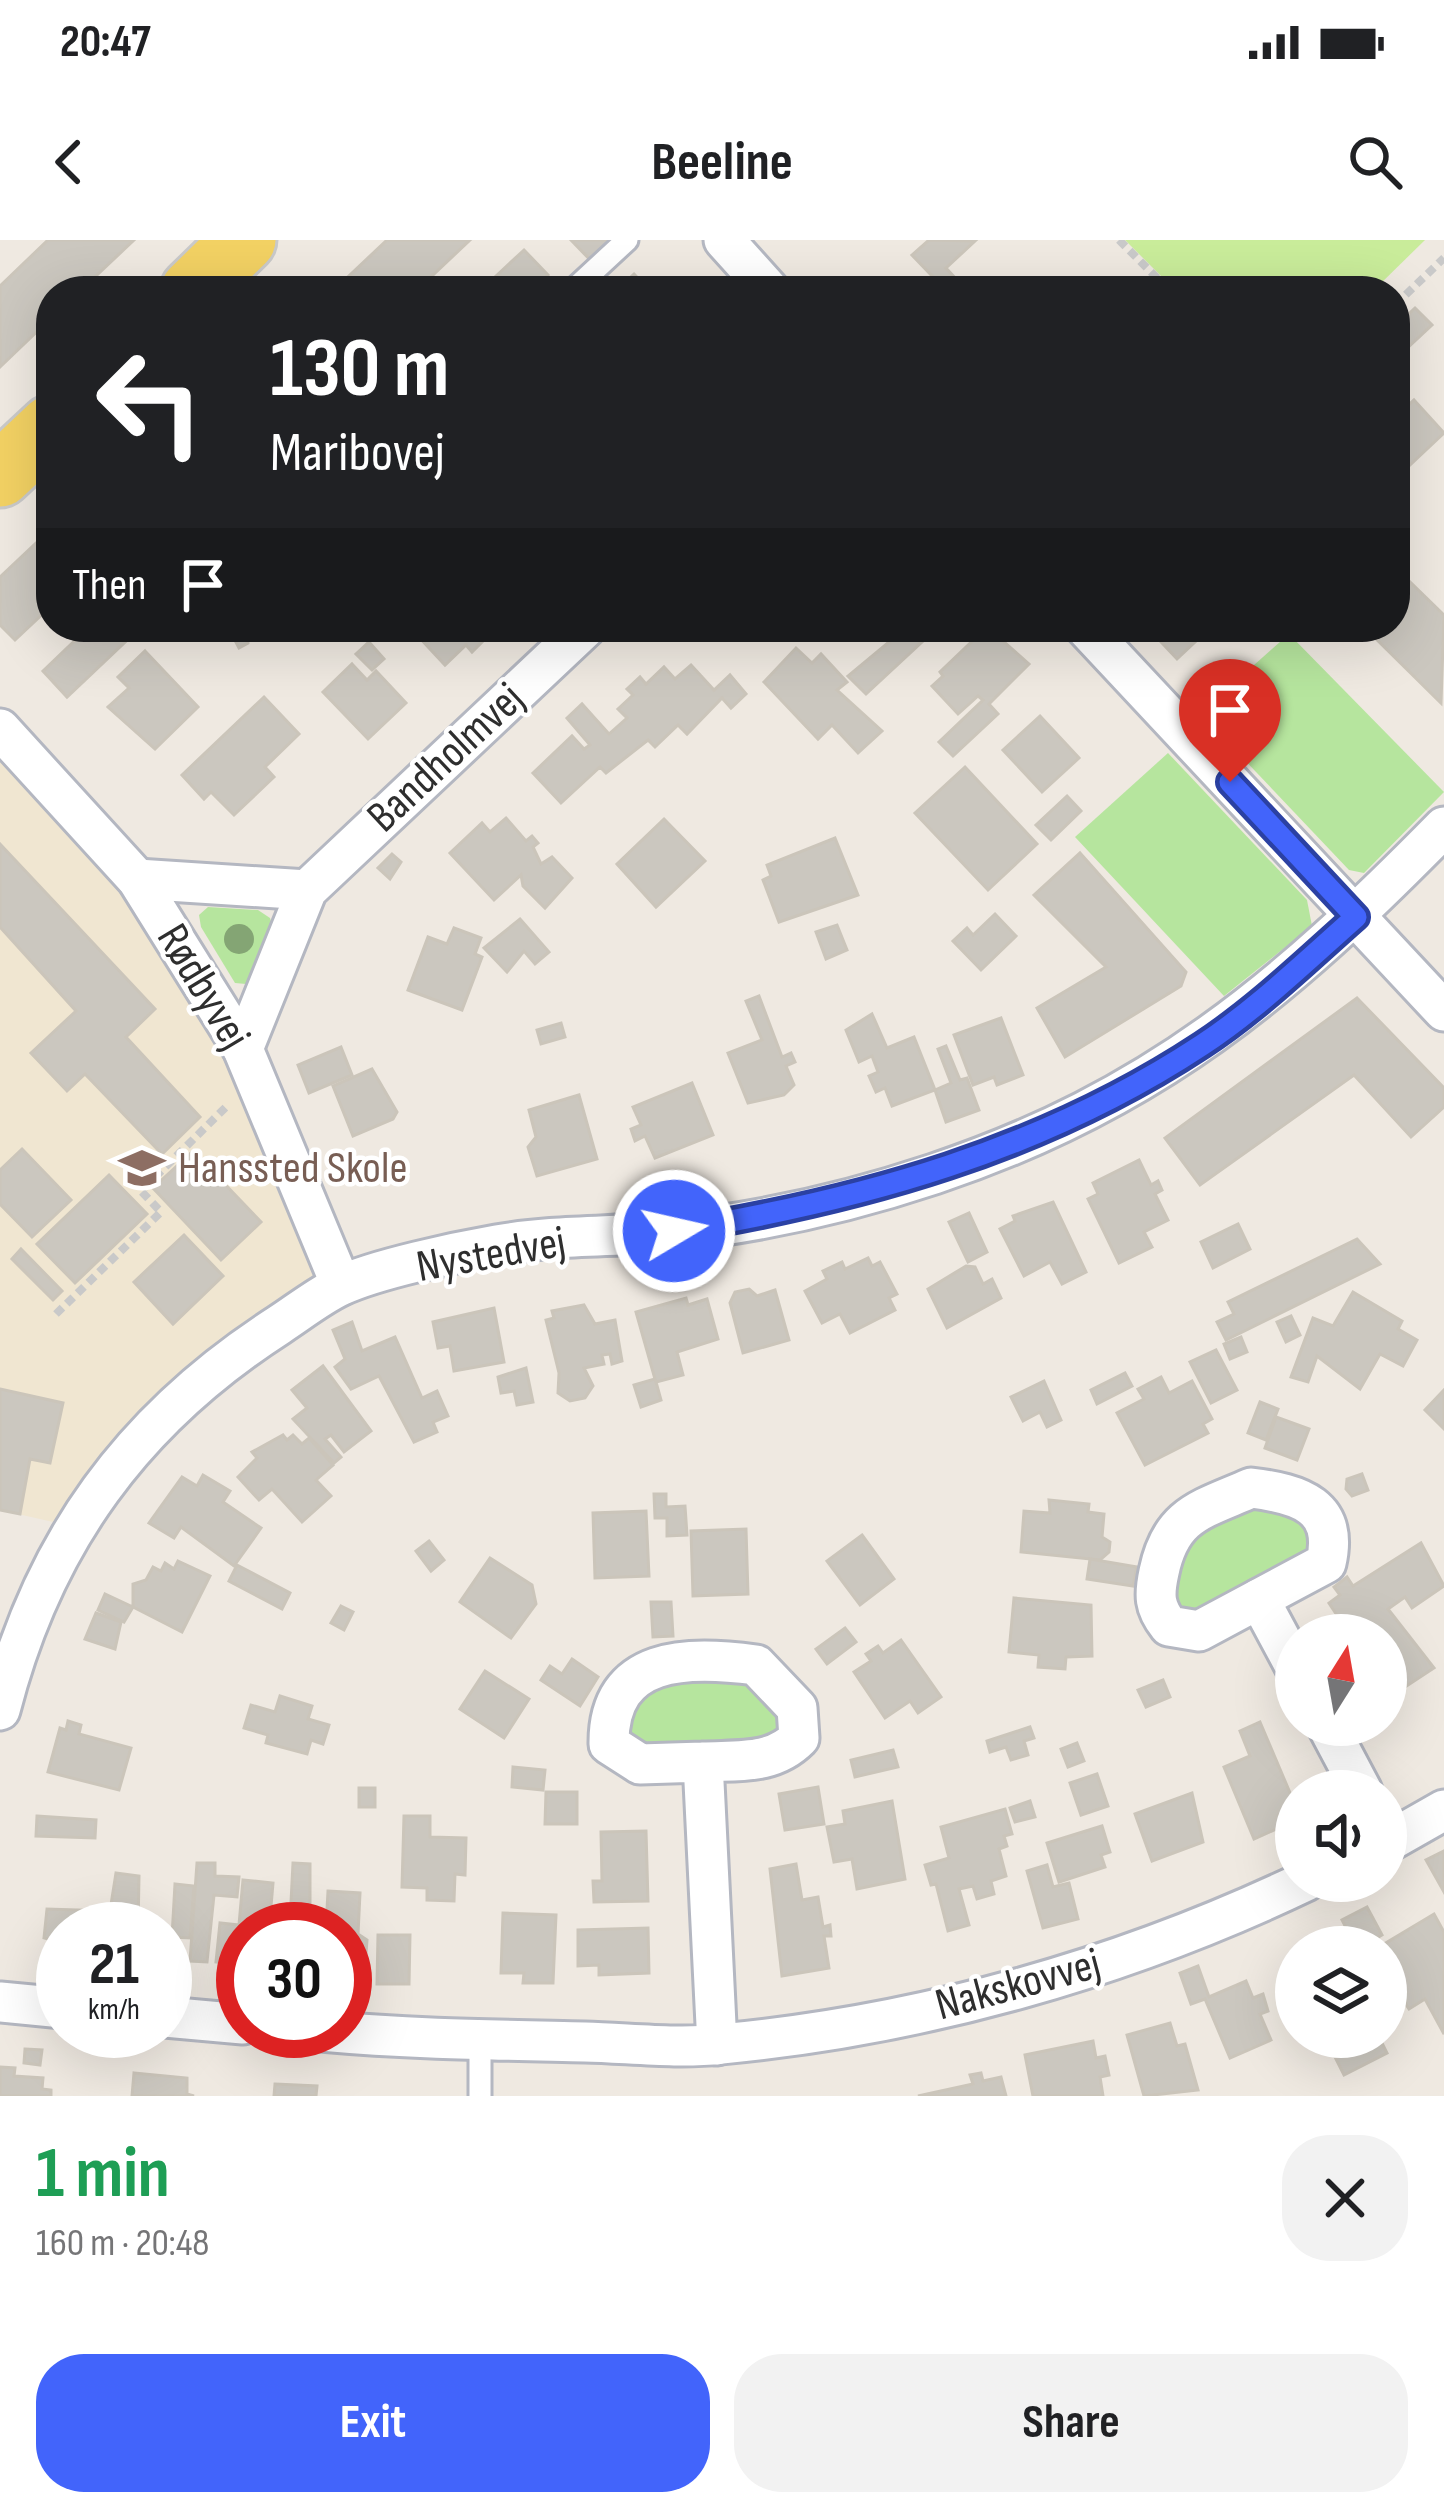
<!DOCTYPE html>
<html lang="en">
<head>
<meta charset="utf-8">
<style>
	body { margin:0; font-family:"Sofia Sans Condensed",sans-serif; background:#f2f2f2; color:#202124; height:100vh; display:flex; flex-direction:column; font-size:45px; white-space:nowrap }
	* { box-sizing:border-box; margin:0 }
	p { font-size:39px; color:#757577 }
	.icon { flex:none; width:66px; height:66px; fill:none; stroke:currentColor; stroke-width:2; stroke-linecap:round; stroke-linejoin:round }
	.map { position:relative; height:1856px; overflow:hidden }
	.side { display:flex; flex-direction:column; background:#fff; flex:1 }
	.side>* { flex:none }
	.hud { position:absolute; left:36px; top:36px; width:1374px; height:366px; border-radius:48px; box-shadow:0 12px 48px #0002; background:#202124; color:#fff; overflow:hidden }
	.needle { width:78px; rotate:11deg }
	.controls { position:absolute; left:1275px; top:1374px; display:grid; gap:24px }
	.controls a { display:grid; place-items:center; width:132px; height:132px; border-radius:50%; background:#fff; box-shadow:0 12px 48px #0002; font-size:60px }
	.speed { position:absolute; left:36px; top:1662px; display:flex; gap:24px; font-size:60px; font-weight:700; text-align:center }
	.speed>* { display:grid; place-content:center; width:156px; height:156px; border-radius:50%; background:#fff; box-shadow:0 12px 48px #0002; line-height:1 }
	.speed small { font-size:30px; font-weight:400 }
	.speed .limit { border:18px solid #d22; background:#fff; color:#111 }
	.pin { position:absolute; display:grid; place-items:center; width:102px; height:102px; color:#fff; margin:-123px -51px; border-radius:50% 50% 50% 0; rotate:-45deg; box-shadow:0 0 12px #0007 }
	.pin .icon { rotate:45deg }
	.me { position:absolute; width:132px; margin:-66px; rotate:81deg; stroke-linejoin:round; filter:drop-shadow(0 0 9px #0008) }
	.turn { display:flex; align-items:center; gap:42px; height:252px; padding:0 36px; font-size:54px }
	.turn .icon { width:156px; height:156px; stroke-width:2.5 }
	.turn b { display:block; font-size:84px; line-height:102px }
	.then { display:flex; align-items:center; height:114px; padding:0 36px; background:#0003; gap:24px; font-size:45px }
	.round { display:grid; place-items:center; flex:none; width:126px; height:126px; border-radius:48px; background:#f2f2f2 }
	.summary { display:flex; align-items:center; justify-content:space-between; height:204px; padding:0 36px }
	h1 { font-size:72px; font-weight:700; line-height:90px; color:#1e9e55 }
	.action { display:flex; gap:24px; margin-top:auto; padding:24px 36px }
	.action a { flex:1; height:138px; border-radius:48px; background:#4264fb; color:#fff; font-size:48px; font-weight:700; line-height:138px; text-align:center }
	.action a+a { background:#f2f2f2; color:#202124 }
	.status { display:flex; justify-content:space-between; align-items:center; height:84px; padding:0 60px; background:#fff; direction:ltr }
	.status svg { height:33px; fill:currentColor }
	header { display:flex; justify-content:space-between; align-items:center; height:156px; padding:0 36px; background:#fff; font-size:54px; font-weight:700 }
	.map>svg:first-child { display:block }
</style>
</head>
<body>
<div class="status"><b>20:47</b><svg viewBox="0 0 49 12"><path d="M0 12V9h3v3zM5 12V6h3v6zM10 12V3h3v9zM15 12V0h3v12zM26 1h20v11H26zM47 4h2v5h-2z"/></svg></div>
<header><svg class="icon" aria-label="back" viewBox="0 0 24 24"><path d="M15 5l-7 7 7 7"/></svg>Beeline<svg class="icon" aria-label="search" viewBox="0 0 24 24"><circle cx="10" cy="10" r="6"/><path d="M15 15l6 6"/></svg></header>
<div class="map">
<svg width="1444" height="1856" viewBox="0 0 1444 1856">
	<rect width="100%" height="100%" fill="#efe9e1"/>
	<path fill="#f0e6d1" d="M0,511l130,131 106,171 95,230 -269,241 -62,-14z"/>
	<g fill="#b6e59e">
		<path d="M1289,394l155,158 -80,81 -15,-3 -149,-157z"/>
		<path d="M1168,513l139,147 5,26 -88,70 -149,-159z"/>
		<path d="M208,667l50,3 12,8 2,7 -26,59 -11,-1 -34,-56 -2,-12z"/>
		<path d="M1264,1255l44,26 3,31 -116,61 -14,-3 -12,-13 9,-54z"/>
		<path d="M753,1438l30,44 -13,22 -132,6 -12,-22 25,-46z"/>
	</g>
	<path fill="#c9ec9a" d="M1125,0h300l-52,51h-197z"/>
	<g fill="#cbc7bf" stroke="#cbc5ba" stroke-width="3">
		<path d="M48,0h86l-54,51h-29v27l-51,49v-81z"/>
		<path d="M387,0h83l-54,51h-83z"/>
		<path d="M571,0h52l-27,26z"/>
		<path d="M929,0l46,1 -29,27 21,23h-48l14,-14 -21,-22z"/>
		<path d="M524,10l24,25 -16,16h-52z"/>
		<path d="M634,34l16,17h-34z"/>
		<path d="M1415,68l17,17 -30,28 -7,-7v-19z"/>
		<path d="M1414,160l30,33 -49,46v-61z"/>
		<path d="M51,289v77l-36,34 -15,-15v-48z"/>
		<path d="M1406,338l38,37 -3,88 -77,-76h31v-38z"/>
		<path d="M89,387h52l-74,70 -24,-26z"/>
		<path d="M425,387h62l2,8 -17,17 -6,-7 -21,20 -28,-30z"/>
		<path d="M907,387l15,15 -56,52 -18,-18z"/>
		<path d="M987,387l42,37 -40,40 9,10 -45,42 -14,-14 44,-42 -5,-4 -20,18 -26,-28 11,-10 -3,-4z"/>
		<path d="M1147,387h64l-34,32z"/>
		<path d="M241,388l7,6v9l-9,5 -8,-15z"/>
		<path d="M369,402l15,17 -12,11 -16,-16z"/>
		<path d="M796,408l16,15 9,-9 26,28 -10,8 45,41 -24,22 -26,-28 -14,14 -54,-57z"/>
		<path d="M145,411l53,56 -43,42 -47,-42 21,-19 -11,-11z"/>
		<path d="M352,424l15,16 9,-9 30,32 -38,36 -45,-47z"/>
		<path d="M691,425l23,25 16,-15 16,19 -15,14 -9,-10 -35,36 -9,-9 -23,22 -7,-7 -42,33 -6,-6 -39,36 -28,-30 39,-37 12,13 6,-4 -23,-27 15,-14 27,30 18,-16 -9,-9 15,-14 -6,-6 13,-12 6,7 18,-17 11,12z"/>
		<path d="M264,457l35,37 -34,33 9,10 -40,38 -23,-23 -7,7 -22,-24z"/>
		<path d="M1040,476l39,42 -37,34 -39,-42z"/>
		<path d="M965,527l72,77 -49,46 -73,-77z"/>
		<path d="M1067,556l14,15 -30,29 -15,-15z"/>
		<path d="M506,578l20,23 6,-5 6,7 -5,4 8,17 11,-7 20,21 -27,30 -22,-22 -2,-11 -27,25 -44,-47 32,-30 8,9z"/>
		<path d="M664,579l41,42 -49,46 -39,-43z"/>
		<path d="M835,598l23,57 -79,27 -16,-42 8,-4 -4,-11z"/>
		<path d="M0,604l155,165 -29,28 74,80 -38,37 -77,-80 -18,17 -36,-38 45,-42 -76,-84z"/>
		<path d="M1080,613l106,119 -5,14 -116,71 -28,-49 69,-41 -72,-72z"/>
		<path d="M392,614l9,8 -11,17 -12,-11z"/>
		<path d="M995,674l21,22 -35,34 -28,-29 14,-13 6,7z"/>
		<path d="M520,679l29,33 -14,12 -11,-13 -17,21 -23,-24z"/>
		<path d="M837,685l10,25 -21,9 -10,-27z"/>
		<path d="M454,688l27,10 -6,16 7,3 -20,53 -54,-20 20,-53 19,7z"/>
		<path d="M759,756l23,61 9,-4 4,9 -9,4 8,19 -10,10 -36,8 -20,-50 34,-13 -16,-39z"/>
		<path d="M1357,758l87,90v19l-33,30 -57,-62 -154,110 -35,-47z"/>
		<path d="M872,774l15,34 27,-11 21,53 -43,16 -7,-18 -9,4 -7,-16 9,-4 -6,-16 -13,6 -13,-32z"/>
		<path d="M1001,778l22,57 -26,10 -3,-8 -21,8 -19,-50z"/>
		<path d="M561,783l4,14 -24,7 -4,-14z"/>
		<path d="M946,806l14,34 7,-2 12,32 -33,12 -11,-32 16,-7 -13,-34z"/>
		<path d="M341,807l11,28 -43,18 -11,-28z"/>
		<path d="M372,829l25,43 -4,7 -40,17 -20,-50z"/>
		<path d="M692,843l21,52 -58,23 -10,-22 -10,5 -4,-12 10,-4 -8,-18z"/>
		<path d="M579,855l18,64 -60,17 -9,-29 8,-10 -7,-27z"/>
		<path d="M22,909l49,51 -39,37 -32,-33v-34z"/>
		<path d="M193,911l68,71 -40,38 -68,-72z"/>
		<path d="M1139,920l12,25 7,-4 4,9 -7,4 13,26 -24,12 8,15 -33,16 -31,-64 10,-5 -5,-11z"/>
		<path d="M109,935l38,39 -72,69 -38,-39z"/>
		<path d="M1053,962l33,70 -24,12 -12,-22 -26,14 -24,-47 15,-8 -2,-5z"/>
		<path d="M969,973l18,39 -19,10 -19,-40z"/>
		<path d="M1238,984l12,25 -37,19 -12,-26z"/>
		<path d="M184,995l39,41 -50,48 -39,-42z"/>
		<path d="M1357,999l23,25 -154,76 -9,-18 17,-8 -6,-12z"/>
		<path d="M21,1009l41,42 -9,9 -41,-41z"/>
		<path d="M868,1018l4,8 8,-4 17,32 -8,4 6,12 -45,23 -10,-19 -18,9 -17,-32 22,-12 -4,-8 19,-9 3,7z"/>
		<path d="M966,1026l9,1 8,17 9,-5 9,19 -54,30 -19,-39z"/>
		<path d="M749,1049l8,7 18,-6 14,50 -46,13 -13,-50 5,-11z"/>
		<path d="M1353,1052l49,29 -4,8 19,11 -14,26 -23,-12 -20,35 -43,-33 -9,26 -17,-5 22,-59 20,8z"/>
		<path d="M686,1058l2,7 19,-6 11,40 -41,13 6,23 -27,7 5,18 -20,7 -7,-22 21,-6 -19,-67z"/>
		<path d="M584,1065l11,19 20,-4 7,41 -10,3 -2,-10 -8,1 2,9 -20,4 9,18 -8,12 -15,3 -12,-8 1,-20 -13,-53 8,-2 -2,-7z"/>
		<path d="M494,1068l10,54 -50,9 -4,-25 -12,2 -5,-26z"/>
		<path d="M1291,1076l9,19 -14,7 -9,-20z"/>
		<path d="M352,1082l10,29 33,-14 27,61 15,-7 11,25 -15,6 4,10 -23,10 -35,-66 -28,13 -16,-22 10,-8 -12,-29z"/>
		<path d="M1241,1097l6,15 -17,7 -6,-15z"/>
		<path d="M1216,1110l21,40 -26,13 -21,-41z"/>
		<path d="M323,1126l48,65 -27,21 -13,-17 -6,4 16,18 -7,6 -41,-44 14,-11 -15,-18z"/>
		<path d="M526,1128l7,34 -16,3 -3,-14 -13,2 -3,-16z"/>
		<path d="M1125,1133l7,13 -35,18 -6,-14z"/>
		<path d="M1161,1137l8,16 23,-12 20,38 -9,5 5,9 -63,32 -28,-52 27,-14 -6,-10z"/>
		<path d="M1044,1141l17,39 -14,7 -7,-15 -17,9 -12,-24z"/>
		<path d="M0,1149l63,14 -13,60 -20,-4 -10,55 -20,-4z"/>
		<path d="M1444,1150v39l-19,-19z"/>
		<path d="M1260,1162l18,7 -12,31 -18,-7z"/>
		<path d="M1276,1177l33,12 -12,31 -32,-12z"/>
		<path d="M283,1195l4,5 6,-5 9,9 7,-6 24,27 -17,15 15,16 -29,26 -30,-33 -13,11 -21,-23 19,-19 -5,-6z"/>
		<path d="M1362,1234l6,16 -16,6 -6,-7 1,-10z"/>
		<path d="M203,1235l27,16 -7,11 38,26 -27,38 -53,-39 -7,11 -25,-15 33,-46 15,9z"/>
		<path d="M654,1254h12v13l19,-1 2,29 -20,1v-18h-12z"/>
		<path d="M1049,1260l40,4 -1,8 16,2 -2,23 8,5 -1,10 -9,8 -79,-8 3,-41 26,2z"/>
		<path d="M646,1271l3,65 -54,2 -2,-65z"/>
		<path d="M746,1289l2,65 -55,2 -2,-65z"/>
		<path d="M862,1295l32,44 -34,26 -33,-44z"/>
		<path d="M429,1301l15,19 -13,11 -15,-20z"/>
		<path d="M1421,1303l23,43 -32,22 -7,-11 -17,12 46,59 -32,21 -16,-22v-32h-36l-21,-32 11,-8 -6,-8 13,-10 6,9z"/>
		<path d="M490,1318l42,27 4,19 -25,34 -51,-36z"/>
		<path d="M1090,1319l47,8 -4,19 -46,-7z"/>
		<path d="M178,1321l32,15 -28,56 -49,-25 -9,15 -26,-12 7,-16 28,13v-23l13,-4 7,-13 8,4 4,-8 9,6z"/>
		<path d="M237,1325l53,28 -8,16 -53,-28z"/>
		<path d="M1014,1358l77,7 1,51 -26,1 -1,12 -27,-2 1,-12 -30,-3z"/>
		<path d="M651,1362h20l2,34 -20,1z"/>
		<path d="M341,1366l12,6 -9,18 -13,-7z"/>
		<path d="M96,1373l25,9 -6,27 -30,-10z"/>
		<path d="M845,1388l11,14 -29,22 -11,-15z"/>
		<path d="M901,1400l40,57 -23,16 -8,-12 -25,17 -31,-46 17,-11 -5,-7 12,-8 5,7z"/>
		<path d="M572,1419l26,18 -18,29 -39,-26 9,-14 12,8z"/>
		<path d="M485,1431l44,28 -25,39 -44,-29z"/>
		<path d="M1163,1440l7,17 -24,10 -8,-17z"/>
		<path d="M280,1456l32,10 -4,13 21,6 -6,19 -12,-4 -4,14 -41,-11 2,-8 -24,-7 7,-23 24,7z"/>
		<path d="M68,1481l13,4 -2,9 52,14 -12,42 -71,-18 12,-44 6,2z"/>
		<path d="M1260,1482l36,85 -17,8 4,11 -29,13 -30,-72 26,-11 -10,-25z"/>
		<path d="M1030,1487l4,11 -10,3 4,14 -17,5 -5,-13 -16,5 -3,-11z"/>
		<path d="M1077,1503l7,18 -16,6 -7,-18z"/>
		<path d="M893,1510l5,17 -43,10 -4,-17z"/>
		<path d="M513,1527l32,3 -2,20 -31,-3z"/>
		<path d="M1097,1534l11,32 -27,9 -11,-32z"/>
		<path d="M818,1547l6,37 -39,6 -6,-36z"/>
		<rect x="359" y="1548" width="16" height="19"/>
		<path d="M546,1552h31v32h-32z"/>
		<path d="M1192,1553l11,49 -51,19 -17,-47z"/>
		<path d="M892,1561l13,78 -48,10 -5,-30 -18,3 -7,-35 18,-3 -2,-13z"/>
		<path d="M1030,1561l5,16 -20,5 -5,-14z"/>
		<path d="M1005,1569l7,25 -8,2 3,10 -8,3 7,27 -15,5 3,13 -17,5 -4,-13 -14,3 10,36 -21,6 -12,-47 -5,1 -6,-20 24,-7 -8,-31z"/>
		<path d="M37,1576l59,4 -1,18 -59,-2z"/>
		<path d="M404,1576h26v21l36,1 -1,37 -10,-1 -1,27 -27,-1v-12l-25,-1z"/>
		<path d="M1102,1586l8,26 -9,3 4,12 -46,15 -12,-39z"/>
		<path d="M646,1591l2,70 -54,1 -1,-21h9l-1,-49z"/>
		<path d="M1444,1611v41l-18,-32z"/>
		<path d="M197,1623h18v13l24,1 -2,20 -23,-2 -7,67 -17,-1z"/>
		<path d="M293,1623l17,1v59l-20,-1z"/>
		<path d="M796,1624l6,36 16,-3 5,30 7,-2 1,11h-7l5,32 -47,8 -12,-107z"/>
		<path d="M1047,1625l6,22 16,-4 9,36 -35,9 -16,-57z"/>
		<path d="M116,1633l23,3 -1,53h-75v14l-19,-5 3,-29 63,2z"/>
		<path d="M243,1640l30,3 -4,46h-26v36l-27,-3 4,-39 19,2z"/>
		<path d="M175,1644l19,2 -4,52 -18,-1z"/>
		<path d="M328,1651l32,2 -2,41 9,6 -1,13 -7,-1 -1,22 -13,-1v-44h-19z"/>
		<path d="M1367,1667l15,28 -10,6 4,6h-20l-14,-27z"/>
		<path d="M503,1673l53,2 -3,68h-30l1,-10h-23z"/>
		<path d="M1434,1674l10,18v102l-19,-35 -16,10 -23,-35v-27h-7z"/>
		<path d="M648,1688l1,45 -50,2v-10l-21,1v-36z"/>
		<path d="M378,1695h32l-1,49h-32z"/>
		<path d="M1198,1726l11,31 37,-16 7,17 10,-4 5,17 -8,3 11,26 -41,18 -25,-59 -14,5 -11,-31z"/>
		<path d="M1170,1783l7,23 8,-2 13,46 -54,6 -17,-61z"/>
		<path d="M1325,1797h54l8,16 -43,22z"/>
		<path d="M1093,1801l3,17 9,-2 4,19 -9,2 3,19h-70l-8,-41z"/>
		<path d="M25,1809l17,1 -2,15 -16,-2z"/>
		<path d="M0,1827l15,1 -1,8 29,2 -1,11 9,1v6h-51z"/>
		<path d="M134,1833l53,5v16l7,2h-62z"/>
		<path d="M981,1833l2,8 18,-4 5,19h-88l55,-12 -3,-9z"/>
		<path d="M275,1844l42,2 -1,10h-42z"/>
	</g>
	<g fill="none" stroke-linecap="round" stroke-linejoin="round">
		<g stroke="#b4b7c1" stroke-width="27">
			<g id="lane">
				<path d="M572,51l55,-51"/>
				<path d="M480,1799v57"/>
			</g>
		</g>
		<g stroke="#b4b7c1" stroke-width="45">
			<g id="street">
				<path d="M724,0l46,51"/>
				<path d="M1085,387l359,384"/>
				<path d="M0,489l137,150 106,170 98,236"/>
				<path d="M137,639l170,11"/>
				<path d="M243,809l64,-159 279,-263"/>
				<path d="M1251,1248c49,6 88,18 75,75l-127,68 -30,-5c-15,-19 -15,-31 -10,-54 12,-58 42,-62 92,-84z"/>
				<path d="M1259,1359l37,69"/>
				<path d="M0,1470c43,-168 133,-291 279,-385 20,-13 40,-29 61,-39 36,-17 117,-34 157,-41 56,-10 115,-8 172,-13 88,-9 181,-30 265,-58 219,-73 351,-185 510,-347"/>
				<path d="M1327,1485l35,66"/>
				<path d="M703,1522l-63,2 -31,-20c-1,-89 79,-88 147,-79l41,43 2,30c-27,27 -60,22 -96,24l14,283"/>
				<path d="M1386,1603l58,-33"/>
				<path d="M0,1762l63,6"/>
				<path d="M165,1777l78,7"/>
				<path d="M321,1791c88,8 175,9 264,11 44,1 92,7 136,2 202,-19 403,-76 585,-163"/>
			</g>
		</g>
		<g stroke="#c9c9c9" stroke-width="69">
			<g id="primary">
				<path d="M192,51l52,-51"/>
				<path d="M0,235l51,-48"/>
			</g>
		</g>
		<g stroke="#c9c9c9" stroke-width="8" stroke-dasharray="9 6" stroke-linecap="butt">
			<path d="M1119,0l51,51"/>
			<path d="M1395,65l49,-47"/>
			<path d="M56,1074l105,-102 -20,-21 87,-86"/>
		</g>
		<use href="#lane" stroke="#fff" stroke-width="21"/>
		<use href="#street" stroke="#fff" stroke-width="39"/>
		<use href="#primary" stroke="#f2d163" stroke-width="63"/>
	</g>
	<circle fill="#84a574" cx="239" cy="699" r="15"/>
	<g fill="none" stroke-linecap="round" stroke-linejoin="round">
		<g stroke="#2b41a3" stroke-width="30">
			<path id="route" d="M674,991c188,-31 367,-80 528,-186 55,-36 104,-84 154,-128l-126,-135"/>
		</g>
		<use href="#route" stroke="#4264fb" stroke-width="21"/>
	</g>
	<defs>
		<g id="school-bare" transform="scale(3.6)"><path d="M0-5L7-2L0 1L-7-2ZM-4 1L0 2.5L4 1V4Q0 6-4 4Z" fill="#8d6e63" stroke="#fff" stroke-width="2.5" paint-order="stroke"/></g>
	</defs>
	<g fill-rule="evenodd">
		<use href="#school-bare" x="142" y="928"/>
	</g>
	<g text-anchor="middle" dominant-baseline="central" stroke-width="9" stroke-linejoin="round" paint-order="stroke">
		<g font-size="45" fill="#2e2e2e" stroke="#fff">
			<text transform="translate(446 518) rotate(-43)">Bandholmvej</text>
			<text transform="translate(203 747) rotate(59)">Rødbyvej</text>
			<text transform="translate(491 1015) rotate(-10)">Nystedvej</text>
			<text transform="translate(1018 1745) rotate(-15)">Nakskovvej</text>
		</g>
		<g font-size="45" fill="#785e54" stroke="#fff" text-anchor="start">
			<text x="178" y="928">Hanssted Skole</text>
		</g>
	</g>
</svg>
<div class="controls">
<a><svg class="needle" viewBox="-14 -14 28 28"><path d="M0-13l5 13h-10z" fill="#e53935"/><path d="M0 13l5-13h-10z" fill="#757577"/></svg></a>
<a><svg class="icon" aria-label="sound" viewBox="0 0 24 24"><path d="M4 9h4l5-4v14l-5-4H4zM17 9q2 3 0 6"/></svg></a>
<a><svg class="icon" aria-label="layers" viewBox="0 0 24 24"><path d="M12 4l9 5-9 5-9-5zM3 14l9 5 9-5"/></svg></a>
</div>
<div class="speed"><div>21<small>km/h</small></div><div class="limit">30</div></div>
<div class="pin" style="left:1230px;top:542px;background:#d93025"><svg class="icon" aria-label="arrive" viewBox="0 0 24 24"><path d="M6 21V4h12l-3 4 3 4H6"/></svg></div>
<svg class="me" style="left:674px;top:991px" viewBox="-20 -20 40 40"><circle r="17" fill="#4264fb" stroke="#fff" stroke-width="3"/><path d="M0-11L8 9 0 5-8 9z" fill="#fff"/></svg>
<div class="hud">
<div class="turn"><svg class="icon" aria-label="left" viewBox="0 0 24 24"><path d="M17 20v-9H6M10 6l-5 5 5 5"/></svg><div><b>130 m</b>Maribovej</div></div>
<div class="then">Then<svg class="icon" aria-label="arrive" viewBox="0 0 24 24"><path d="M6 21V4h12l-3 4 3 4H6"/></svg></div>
</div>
</div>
<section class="side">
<div class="summary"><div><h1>1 min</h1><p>160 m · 20:48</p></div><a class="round"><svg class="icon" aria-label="close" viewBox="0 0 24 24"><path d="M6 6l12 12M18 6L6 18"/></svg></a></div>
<div class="action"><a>Exit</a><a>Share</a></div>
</section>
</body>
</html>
